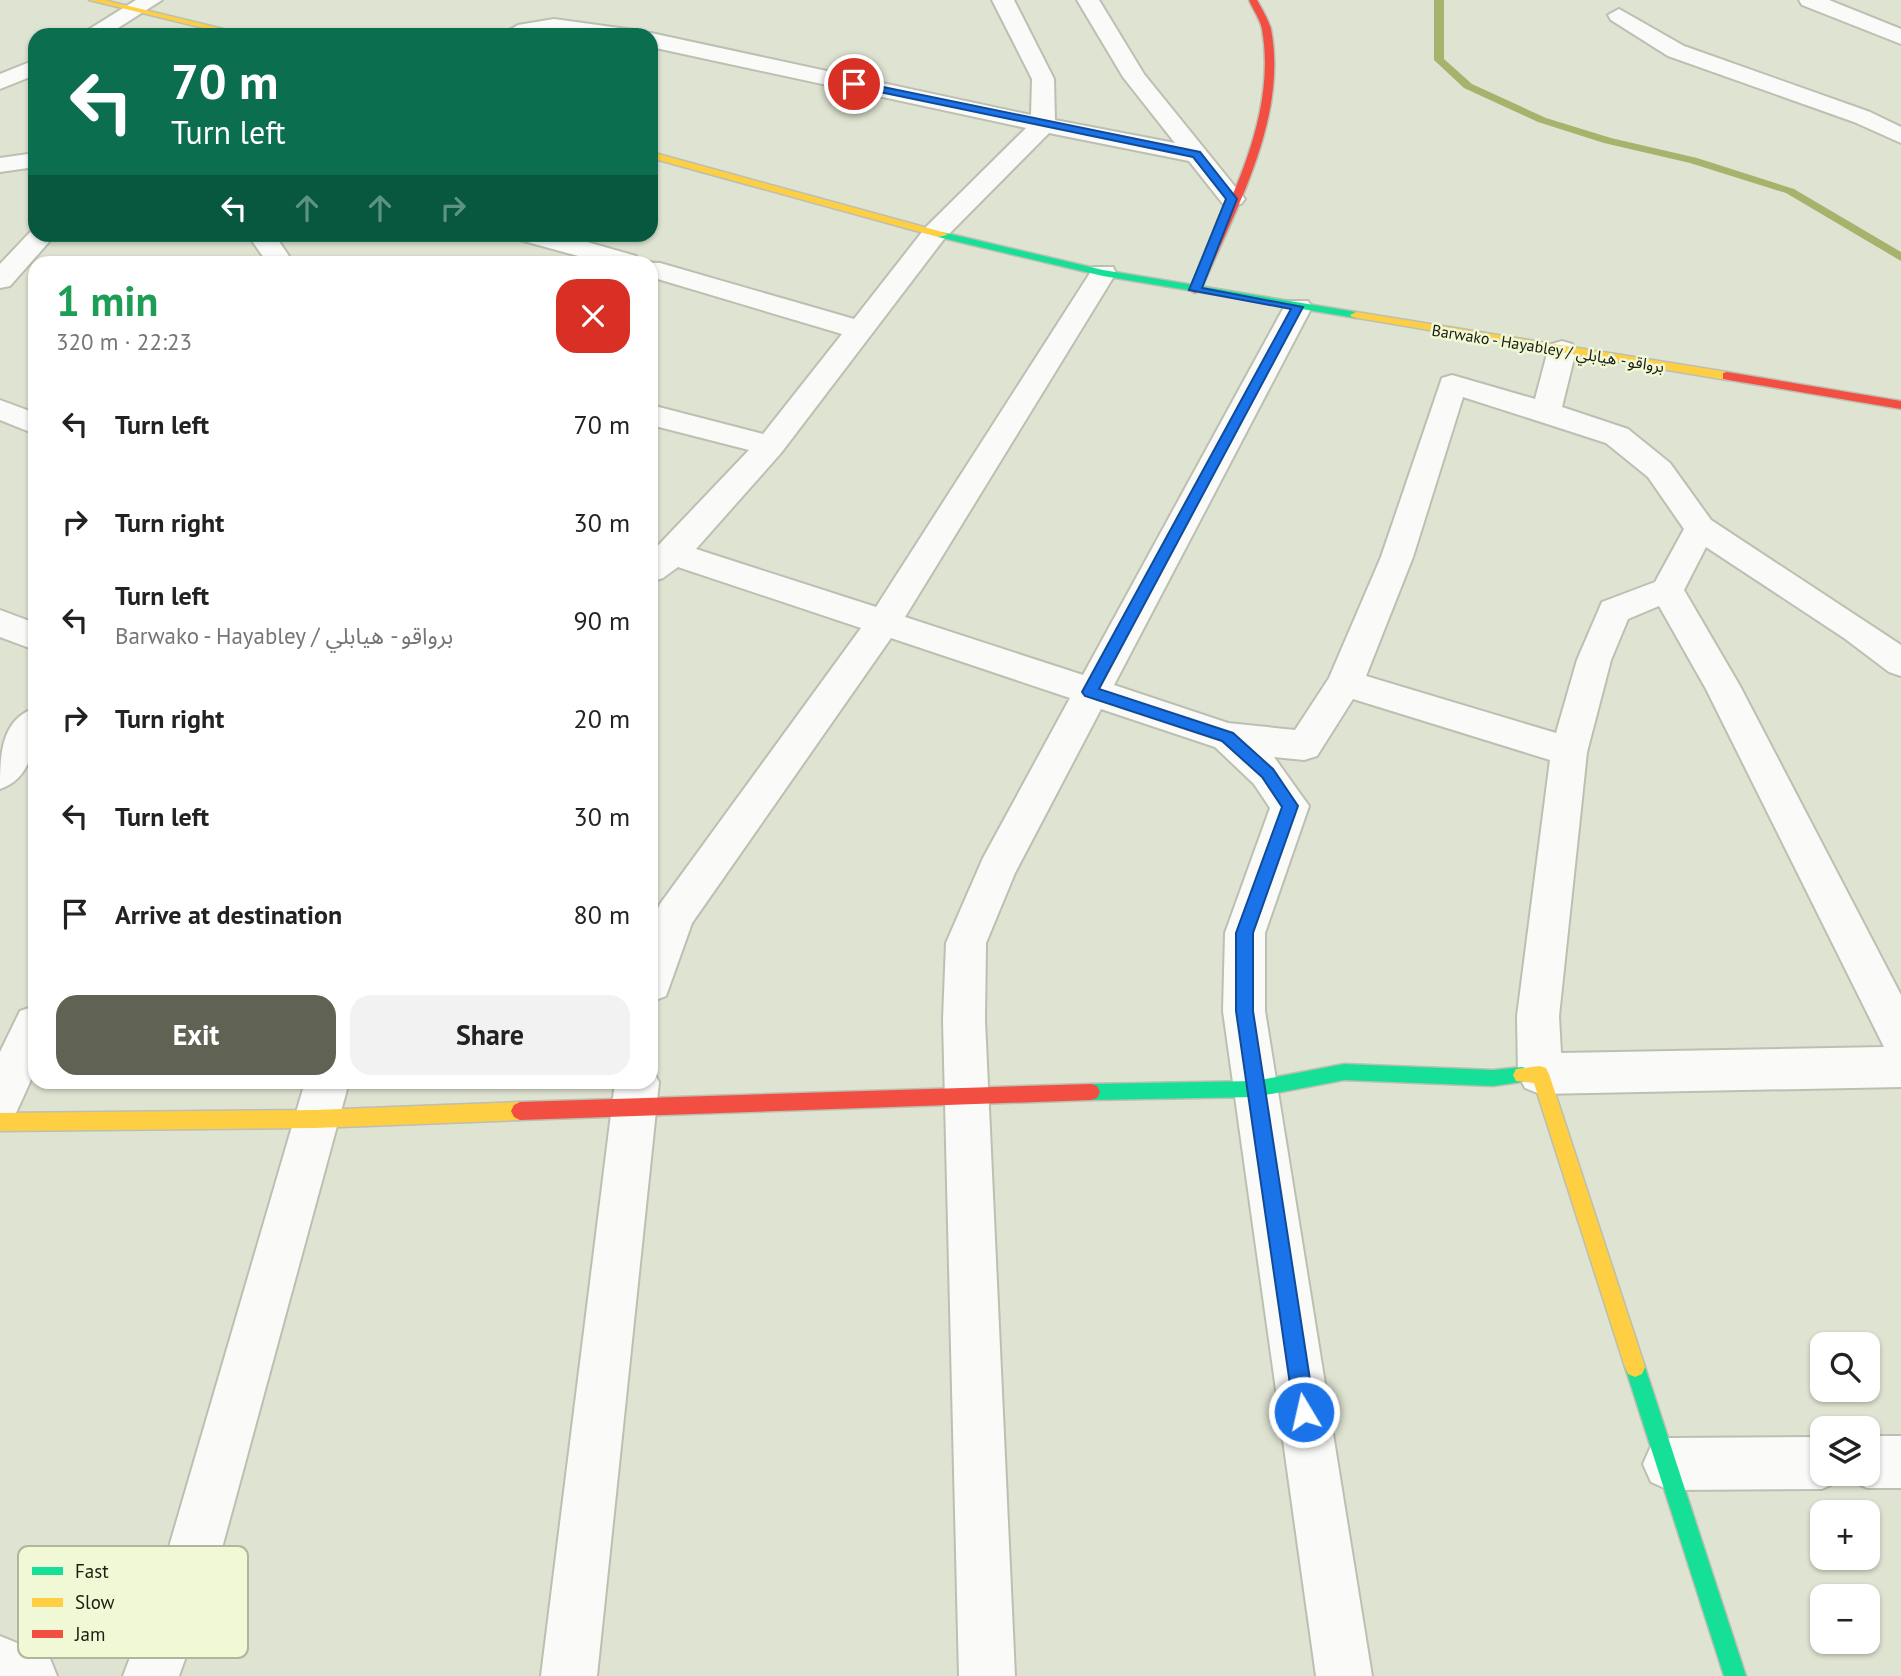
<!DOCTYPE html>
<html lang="en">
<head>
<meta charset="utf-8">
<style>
	body { margin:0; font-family:"PT Sans","Noto Sans Arabic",sans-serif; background:#f2f2f2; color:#222; height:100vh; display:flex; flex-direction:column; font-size:26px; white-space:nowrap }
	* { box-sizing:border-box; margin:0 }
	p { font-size:23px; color:#767676 }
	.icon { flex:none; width:38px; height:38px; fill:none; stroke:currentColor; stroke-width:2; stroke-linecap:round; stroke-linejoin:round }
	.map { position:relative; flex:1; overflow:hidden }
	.drawer { position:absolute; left:28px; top:256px; width:630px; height:833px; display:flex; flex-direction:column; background:#fff; border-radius:21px; box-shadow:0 2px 5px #0004 }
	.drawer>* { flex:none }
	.banner { position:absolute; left:28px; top:28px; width:630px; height:214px; border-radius:21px; box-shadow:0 2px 5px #0004; background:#0b6e4f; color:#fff; overflow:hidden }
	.fabs { position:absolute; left:1810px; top:1332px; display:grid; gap:14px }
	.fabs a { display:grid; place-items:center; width:70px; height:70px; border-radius:14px; background:#fff; box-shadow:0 2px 5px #0004; font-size:35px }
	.pin { position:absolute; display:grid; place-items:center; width:60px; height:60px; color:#fff; margin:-30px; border:4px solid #fff; border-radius:50%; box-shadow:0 2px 7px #0007 }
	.me { position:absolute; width:77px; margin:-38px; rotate:351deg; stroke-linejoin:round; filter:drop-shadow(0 0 5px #0008) }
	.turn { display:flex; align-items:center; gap:24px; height:147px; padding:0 28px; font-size:32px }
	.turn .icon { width:91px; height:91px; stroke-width:2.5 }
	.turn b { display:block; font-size:49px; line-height:60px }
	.lanes { display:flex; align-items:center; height:66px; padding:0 28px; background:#0003; justify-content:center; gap:35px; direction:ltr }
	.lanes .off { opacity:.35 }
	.round { display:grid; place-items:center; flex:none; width:74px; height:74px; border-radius:21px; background:#f2f2f2 }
	.head { display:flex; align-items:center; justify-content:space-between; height:119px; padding:0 28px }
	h1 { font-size:42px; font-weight:700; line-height:52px; color:#1e9e55 }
	.action { display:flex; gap:14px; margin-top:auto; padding:14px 28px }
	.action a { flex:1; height:80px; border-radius:21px; background:#606254; color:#fff; font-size:28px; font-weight:700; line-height:80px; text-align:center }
	.action a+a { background:#f2f2f2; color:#222 }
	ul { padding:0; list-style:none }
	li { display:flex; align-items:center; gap:21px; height:98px; padding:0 28px }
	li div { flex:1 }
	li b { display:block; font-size:26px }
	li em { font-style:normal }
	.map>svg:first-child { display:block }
</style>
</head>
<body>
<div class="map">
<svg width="1901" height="1676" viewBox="0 0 1901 1676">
	<rect width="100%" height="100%" fill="#dfe3d1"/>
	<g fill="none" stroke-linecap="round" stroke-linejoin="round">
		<path fill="#a7b36c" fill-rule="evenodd" d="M1434,0h10v59l28,25 74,34 65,20 86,20 97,31 107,63v9l-115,-68 -96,-30 -86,-20 -66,-21 -74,-34 -30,-28z"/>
		<g stroke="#bcbfb1" stroke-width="4">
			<g id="street">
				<path d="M136,0h26l-55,35h-27z"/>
				<path d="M992,0h22l40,79 1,41 120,23 -52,-66 -46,-77h22l45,74 101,125 -4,5h-18l-34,-43 -140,-28 -105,106 -163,214 -85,96 180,58 214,-334 3,-6h20l3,6 -211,344 178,58 201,-368 4,-6h20l4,6 -198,378 114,38 67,7 34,-52 52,-121 61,-179 10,-3 83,24 13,-49 4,-6 10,-3 10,3 4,6 -14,57 66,22 42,34 41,57 190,125v31l-12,-4 -45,-34 -138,-91 -22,43 56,96 161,309v92l-361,7 -15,-6 -7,-14 -1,-58 33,-256 -197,-61 -36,57 -13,4 -30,-3 35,49 -44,127v78l107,665h-56l-93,-665 2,-78 45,-125 -16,-24 -39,-37 -114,-38 -86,164 -29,70 -1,77 30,656h-56l-16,-656 3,-77 37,-85 87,-160 -179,-60 -199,285 -26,73 -15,6v-78l9,-20 201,-276 -183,-61 -15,11 -12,4v-29l98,-103 -98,-25v-20l112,29 79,-100 -191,-57v-15h-6l15,1 194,56 72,-92 100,-99 -375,-81v-12h-7l7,-2 380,82 1,-36zM1463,397l143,46 42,34 36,52 -29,53 -53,20 -25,58 -21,73 -190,-57 47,-119zM1659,606l47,83 178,358 -323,6 -2,-37 28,-264 24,-92 17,-41z"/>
				<path d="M1799,0h30l72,29v15l-99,-39z"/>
				<path d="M1619,9l65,37 186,66 31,15v16l-47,-21 -186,-66 -57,-36 -3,-5z"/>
				<path d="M554,19l80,11 3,5 -83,-3 -53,3 17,-10z"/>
				<path d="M35,60v15l-35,14v-15z"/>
				<path d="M35,153v14l-35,5v-14z"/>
				<path d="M34,228l1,6h21l-46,52 -10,2v-24z"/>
				<path d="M247,234h27l19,28h-26z"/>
				<path d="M516,234h43l77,22 4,6h-40l-80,-22z"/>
				<path d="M0,400l35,13v21l-35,-14z"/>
				<path d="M0,610l35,13v27l-35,-13z"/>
				<path d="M35,708c0,31 0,69 -35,81 0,-32 0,-69 35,-81z"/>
				<path d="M35,1006v65l-19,42 -16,6v-67l20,-41z"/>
				<path d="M651,1067l8,15 -62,594h-56l74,-594h36z"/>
				<path d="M305,1082h44l-136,499 -34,95h-56l36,-95z"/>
				<path d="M1867,1436h34v52h-34l-18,-8 -3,-6h21z"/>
				<path d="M1822,1437v37h21l-3,7 -18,8 -153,1 -18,-8 -8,-18 8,-18 18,-8z"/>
				<path d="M0,1636l49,20 8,20h-57z"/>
			</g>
		</g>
		<g stroke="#bcbfb1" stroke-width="3">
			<g id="fast">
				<path d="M942,232l161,38 253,42 6,3 -6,3 -253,-42 -165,-39v-4z"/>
				<path d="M1344,1064l149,6 29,-3 6,2 3,6 -3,6 -35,5 -149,-6 -89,17 -164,3 -6,-2 -3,-6 3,-6 6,-2 164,-3z"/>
				<path d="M1635,1357l7,3 3,7 101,309h-22l-99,-309 3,-7z"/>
			</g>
		</g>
		<g stroke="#bcbfb1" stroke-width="3">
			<g id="slow">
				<path d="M89,0h15l144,35h-16z"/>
				<path d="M651,152l295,81 1,2 -9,2 -287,-79z"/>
				<path d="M1356,312l371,60 6,4 -6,4 -375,-63 -2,-2z"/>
				<path d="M1540,1066l6,2 3,6 96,293 -3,7 -7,3 -7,-3 -3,-7 -91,-284 -18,-2 -3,-6 3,-6z"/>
				<path d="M520,1102l6,3 3,6 -3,6 -6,3 -205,8 -315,3v-18l315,-3z"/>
			</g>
		</g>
		<g stroke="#bcbfb1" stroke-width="3">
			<g id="jam">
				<path d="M1249,0h8c5,9 11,19 14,29 17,90 -36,181 -70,261l-6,3 -6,-3c36,-80 89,-170 73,-261 -2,-10 -9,-19 -13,-29z"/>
				<path d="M1727,372l174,29v8l-178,-30v-6z"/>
				<path d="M1091,1084l6,2 3,6 -3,6 -6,2 -571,20 -6,-3 -3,-6 3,-6 6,-3z"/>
			</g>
		</g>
		<use href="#street" fill="#fafbf8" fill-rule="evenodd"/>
		<use href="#fast" fill="#16e098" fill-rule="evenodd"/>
		<use href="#slow" fill="#ffcf43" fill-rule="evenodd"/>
		<use href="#jam" fill="#f24e42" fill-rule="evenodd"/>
	</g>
	<path fill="#1a73e8" stroke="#114b97" stroke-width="2" d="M854,81l346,71 37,47 -35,89 101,19 -204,382 134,44 40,36 25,37 -45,127v78l62,401 -3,8 -8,3 -7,-3 -3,-8 -58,-401v-78l46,-126 -20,-30 -40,-36 -137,-45 -3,-4 209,-383 -102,-19 37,-91 -33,-42 -342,-71z"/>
	<g text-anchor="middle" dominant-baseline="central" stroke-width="5" stroke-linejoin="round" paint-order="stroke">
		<g font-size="16" fill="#1b1d11" stroke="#f0f8d6">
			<text transform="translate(1548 348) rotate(9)">Barwako - Hayabley / برواقو - هيابلي</text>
		</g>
	</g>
	<rect x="18" y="1546" width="230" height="112" rx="10" fill="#f0f8d6" stroke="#b0b69b" stroke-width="2"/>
	<rect x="32" y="1567" width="31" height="8" fill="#16e098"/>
	<rect x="32" y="1598" width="31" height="9" fill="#ffcf43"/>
	<rect x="32" y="1630" width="31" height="8" fill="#f24e42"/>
	<g font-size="19" fill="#1b1d11">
		<text x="75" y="1578">Fast</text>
		<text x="75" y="1609">Slow</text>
		<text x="75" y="1641">Jam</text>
	</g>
</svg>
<div class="fabs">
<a><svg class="icon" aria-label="search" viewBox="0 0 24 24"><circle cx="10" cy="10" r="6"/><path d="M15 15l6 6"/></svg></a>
<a><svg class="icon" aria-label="layers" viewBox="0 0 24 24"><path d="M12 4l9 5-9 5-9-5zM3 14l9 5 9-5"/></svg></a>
<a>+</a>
<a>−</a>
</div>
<div class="pin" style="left:854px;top:84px;background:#d93025"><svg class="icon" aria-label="arrive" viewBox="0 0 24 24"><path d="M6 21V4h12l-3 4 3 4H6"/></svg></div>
<svg class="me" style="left:1304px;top:1412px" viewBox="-20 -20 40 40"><circle r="17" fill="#1a73e8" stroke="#fff" stroke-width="3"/><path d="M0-11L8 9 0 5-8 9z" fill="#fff"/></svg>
<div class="banner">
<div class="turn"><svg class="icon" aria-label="left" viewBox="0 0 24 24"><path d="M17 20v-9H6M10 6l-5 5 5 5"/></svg><div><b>70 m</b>Turn left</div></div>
<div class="lanes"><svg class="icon" aria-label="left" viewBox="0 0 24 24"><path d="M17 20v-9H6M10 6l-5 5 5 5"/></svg><svg class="icon off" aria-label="ahead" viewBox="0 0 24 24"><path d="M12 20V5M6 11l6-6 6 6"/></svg><svg class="icon off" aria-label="ahead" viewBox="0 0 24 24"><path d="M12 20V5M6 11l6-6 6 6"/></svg><svg class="icon off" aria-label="right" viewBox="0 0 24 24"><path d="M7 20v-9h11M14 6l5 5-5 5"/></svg></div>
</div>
<section class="drawer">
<div class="head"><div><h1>1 min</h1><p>320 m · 22:23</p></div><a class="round" style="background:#d93025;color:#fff"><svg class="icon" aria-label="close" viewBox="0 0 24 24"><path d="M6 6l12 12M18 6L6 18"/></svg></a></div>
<ul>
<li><svg class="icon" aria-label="left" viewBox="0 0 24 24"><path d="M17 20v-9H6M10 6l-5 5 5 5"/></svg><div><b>Turn left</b></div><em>70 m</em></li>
<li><svg class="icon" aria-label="right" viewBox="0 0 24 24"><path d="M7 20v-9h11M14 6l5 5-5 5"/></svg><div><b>Turn right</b></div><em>30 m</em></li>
<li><svg class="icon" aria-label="left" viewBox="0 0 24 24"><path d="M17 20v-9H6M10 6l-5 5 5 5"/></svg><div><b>Turn left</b><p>Barwako - Hayabley / برواقو - هيابلي</p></div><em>90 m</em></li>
<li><svg class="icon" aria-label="right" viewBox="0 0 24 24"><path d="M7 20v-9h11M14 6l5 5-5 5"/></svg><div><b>Turn right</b></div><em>20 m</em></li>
<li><svg class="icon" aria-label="left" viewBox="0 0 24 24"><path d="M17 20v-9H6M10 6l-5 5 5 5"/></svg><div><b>Turn left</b></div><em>30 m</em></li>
<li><svg class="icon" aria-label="arrive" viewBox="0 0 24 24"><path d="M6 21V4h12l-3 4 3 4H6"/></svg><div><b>Arrive at destination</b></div><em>80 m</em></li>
</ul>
<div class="action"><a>Exit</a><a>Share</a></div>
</section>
</div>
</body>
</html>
